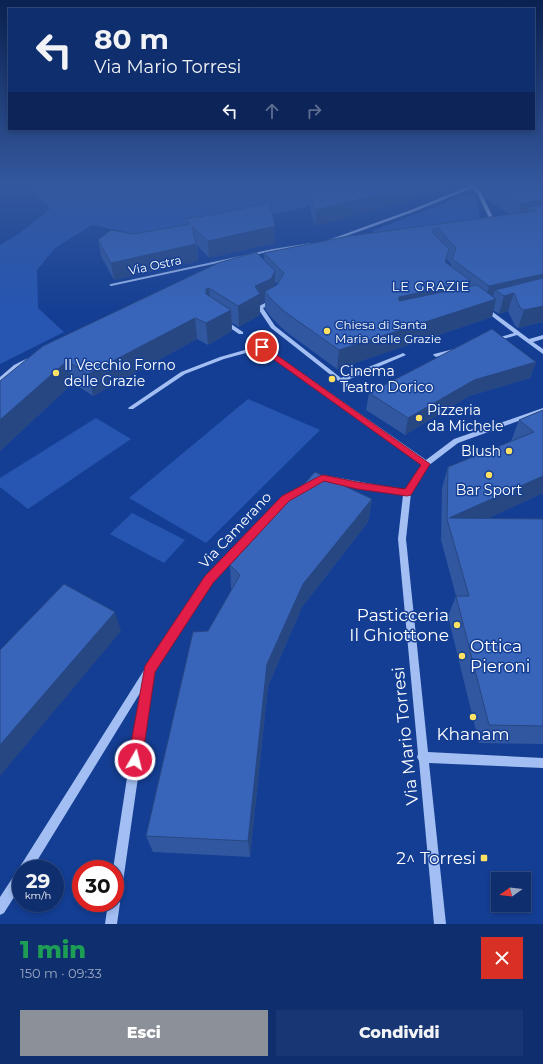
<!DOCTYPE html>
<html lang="it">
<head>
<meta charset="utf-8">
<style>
	body { margin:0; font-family:Montserrat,sans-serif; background:#183673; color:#f1f3f6; height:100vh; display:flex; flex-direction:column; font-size:15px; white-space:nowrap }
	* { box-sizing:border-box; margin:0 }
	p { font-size:13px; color:#9ba8c2 }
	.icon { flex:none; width:22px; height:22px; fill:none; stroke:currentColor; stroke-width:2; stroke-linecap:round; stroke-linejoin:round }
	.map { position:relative; height:924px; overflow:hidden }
	.sheet { display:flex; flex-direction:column; background:#0f2e6e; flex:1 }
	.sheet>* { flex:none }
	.top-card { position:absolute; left:8px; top:8px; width:527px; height:122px; border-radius:0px; box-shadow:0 2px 6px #0003,0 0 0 1px #2f4a81; background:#0f2e6e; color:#f1f3f6; overflow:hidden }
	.needle { width:26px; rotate:255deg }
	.controls { position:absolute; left:491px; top:872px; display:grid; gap:8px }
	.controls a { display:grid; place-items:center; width:40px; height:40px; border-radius:0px; background:#0f2e6e; box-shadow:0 2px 6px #0003,0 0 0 1px #2f4a81; font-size:20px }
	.speed { position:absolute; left:12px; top:860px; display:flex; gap:8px; font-size:20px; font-weight:700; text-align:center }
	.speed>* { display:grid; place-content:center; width:52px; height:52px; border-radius:50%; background:#0f2e6e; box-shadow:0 2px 6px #0003,0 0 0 1px #2f4a81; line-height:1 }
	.speed small { font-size:10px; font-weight:400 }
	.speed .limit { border:6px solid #d22; background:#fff; color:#111 }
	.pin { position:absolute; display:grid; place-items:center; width:34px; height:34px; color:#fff; margin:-17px; border:2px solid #fff; border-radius:50%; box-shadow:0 1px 4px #0007 }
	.me { position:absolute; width:44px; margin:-22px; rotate:8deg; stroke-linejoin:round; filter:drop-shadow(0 0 3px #0008) }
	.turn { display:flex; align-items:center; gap:14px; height:84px; padding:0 20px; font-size:18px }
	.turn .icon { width:52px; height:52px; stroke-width:2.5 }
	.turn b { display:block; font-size:28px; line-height:34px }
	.lanes { display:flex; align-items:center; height:38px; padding:0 20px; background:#0003; justify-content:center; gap:20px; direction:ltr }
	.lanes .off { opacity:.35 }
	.round { display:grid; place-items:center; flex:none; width:42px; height:42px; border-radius:0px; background:#183673 }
	.overview { display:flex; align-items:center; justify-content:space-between; height:68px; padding:0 20px }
	h1 { font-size:24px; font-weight:800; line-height:30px; color:#1e9e55 }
	.button { display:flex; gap:8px; margin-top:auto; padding:8px 20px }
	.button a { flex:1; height:46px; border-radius:0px; background:#8c9099; color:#fff; font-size:16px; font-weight:800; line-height:46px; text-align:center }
	.button a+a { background:#183673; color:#f1f3f6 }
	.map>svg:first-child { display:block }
</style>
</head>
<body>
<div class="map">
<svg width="543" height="924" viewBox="0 0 543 924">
	<rect width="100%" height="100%" fill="#143e93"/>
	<g fill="#2656b2">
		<path d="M38,185h322l-13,10 -53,15 -94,16 -51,13 -23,-7 -34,-7 -37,23 -18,22 1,38 26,24 -64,32v-119l20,-12 30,-24 -17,-18z"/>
		<path d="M468,194l6,1 3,6 3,18 -99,17 -9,-5z"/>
		<path d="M248,399l72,31 -114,113 -77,-45z"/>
		<path d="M96,418l35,21 -103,70 -28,-22v-9z"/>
		<path d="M132,513l53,27 -21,23 -54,-29z"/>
	</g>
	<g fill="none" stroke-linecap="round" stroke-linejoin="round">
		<g fill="#a2bef2" fill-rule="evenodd">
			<path d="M470,185h4v2l7,5 15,32 -1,1 -3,-1 -15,-31 -5,-5 -59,24 -89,32 -4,-1 91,-33 59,-24z"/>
			<path d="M311,243h2v2l-40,6 -162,35 -2,-1 2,-1 162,-35z"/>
			<path d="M273,299l2,1v2l-12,6 12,18 66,52 60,-24 2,-1 3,2 -61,26 6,5 -1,1h-4l-75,-59 -14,-21z"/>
			<path d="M486,307l43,32 14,-4v4l-10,3 10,7v5l-26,-19 -20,6h-4v-2l21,-6 -30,-23v-2z"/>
			<path d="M225,320l18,12v2h-4l-16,-11 -1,-1z"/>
			<path d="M262,345l164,115 28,-21 89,-31v4l-85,31 -30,23 -17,27 -5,46 22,213 115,6v10l-114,-5 17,161h-12l-15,-163 -2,-4 1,-3 -20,-215 5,-44 -80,-14 -4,-3 4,-3 82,15 17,-25 -161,-116 -37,10 -39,15 -52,35h-4l-1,-1 53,-36 39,-15z"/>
			<path d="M454,349l3,2 -1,1 -20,5 -3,-2 1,-1z"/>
			<path d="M28,358l3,2 -1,1 -12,6 -16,14 -2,1v-5l14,-12z"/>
			<path d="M303,486l3,1 1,2 -1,2 -18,10 -76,80 -59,92 -32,223 -2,4 1,3 -3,21h-12l3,-21h7v-34h-2l27,-176 -108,176h-11v17l-17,27 -4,2v-18l17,-26 2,-1 2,-5 125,-198 60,-90 76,-80z"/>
		</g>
	</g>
	<g fill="#3057a0" fill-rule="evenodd">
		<path d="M476,185h67v137l-25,6 -3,-2 -7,-15 -9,3 -6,-4 -1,7 -155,52 -52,-38 -14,-14 -6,-8v-7l-5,2v11l-21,12 -7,-4v8l-24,14 -11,-6 -104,57 -20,-13 -73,68v-70l264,-121v-7l246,-39 -23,-14 -5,-9zM447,259l4,5v3l-5,-4zM275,282l3,3 -3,1z"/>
		<path d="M310,194l119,1 -114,31 -5,-17z"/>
		<path d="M185,219l90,24 -66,15 -12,-13 1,16 -84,19 -13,-24 -3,-16 36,-6 52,-10z"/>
		<path d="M536,362l-6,16 -61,18 -64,39 -39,-25 3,-17z"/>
		<path d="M543,410v83l-55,25 55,1v225l-64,-1 -31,-127 8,-20 -15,-56 1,-52 6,-21 64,-26h-1l8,-21z"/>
		<path d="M372,499l-4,23 -66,85 -34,79 -18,171 -97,-5 -7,-16 62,-205 24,-42 -1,-1 -1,-23z"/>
	</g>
	<g fill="#274782">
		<path d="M413,185h41l-25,10 -114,31 1,-16z"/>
		<path d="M543,200v14l-14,-7 -3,10 -9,1 5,-15z"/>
		<path d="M275,226v17l-66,15 -1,-17z"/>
		<path d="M196,244l2,17 -84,19 -3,-17z"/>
		<path d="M449,249l-4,17v-4z"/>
		<path d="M275,271v20h-10v11l-5,2v11l-21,12 -1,-21 17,-20z"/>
		<path d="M543,274v16l-29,3 -6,18 -9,3 5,-18 -9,-6 -3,10 4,-1 -4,18 -155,52 2,-19 145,-47 5,-17z"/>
		<path d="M471,281l-4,17 -70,17 2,-18z"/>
		<path d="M209,288l2,21 -5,-15v-5z"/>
		<path d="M543,306v16l-25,6 6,-18z"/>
		<path d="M231,310l1,21 -24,14 -2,-22z"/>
		<path d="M195,318l2,21 -104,57 -5,-22z"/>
		<path d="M67,361l6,22 -73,68v-31z"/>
		<path d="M536,362l-6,16 -61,18 -64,39 3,-17 66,-38z"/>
		<path d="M543,476v17l-91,42 -3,-17z"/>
		<path d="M372,499l-4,23 -66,85 -34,79 -18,171 -2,-16 19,-177 36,-80z"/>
		<path d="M115,612l6,19 -121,145v-31z"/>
	</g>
	<g fill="#3865ba" stroke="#274782">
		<path d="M335,185h78l-97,25 -6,-16z"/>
		<path d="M490,185h53v15l-21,3z"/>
		<path d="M270,202l5,24 -67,15 -16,-15 4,18 -85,19 -13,-23 13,-10 23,4 56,-10 -5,-5 37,-6z"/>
		<path d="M543,205v69l-54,12 -37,-27 4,-11 -18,-20 -5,1v4l16,16 -4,13 26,19 -72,16v4l78,-16 19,14 -157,51 -54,-38 -14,-13 -6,-8 12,-6 7,-12 -20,-20 85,-17 187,-25 -7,-4z"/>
		<path d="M256,252l19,19 -4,8 -16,7 5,8 -22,12 -29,-18 -3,1v5l25,16 -25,13 -11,-5 -107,56 -21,-13 -67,59v-39l43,-35 175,-83z"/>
		<path d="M543,278v28l-19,4 -4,-2 -6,-15 -10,3 -9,-6z"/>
		<path d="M492,329l44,33 -62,18 -66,38 -39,-25z"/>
		<path d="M543,410v66l-94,42 94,1v207l-54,-1 -33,-129h13l-22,-77 1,-52 86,-35 -15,-12z"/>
		<path d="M315,472l57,27 -69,85 -36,80 -19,177 -102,-5 47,-204 15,-1 32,-56 -10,-10z"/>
		<path d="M64,584l51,28 -115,133v-95z"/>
	</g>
	<linearGradient id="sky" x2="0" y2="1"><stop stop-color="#0b2251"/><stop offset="0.59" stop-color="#34589e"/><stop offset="1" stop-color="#34589e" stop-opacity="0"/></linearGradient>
	<rect width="543" height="314" fill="url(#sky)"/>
	<path fill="#e11d48" stroke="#92132f" d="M259,346h5l166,118 -19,31 -4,1 -50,-7 -33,-8 -35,20 -76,82 -58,89 -13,88 -2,5 -5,2 -5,-2 -2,-5 17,-94 60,-90 77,-80 38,-20 3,-1 34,7 48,7 16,-24 -162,-116z"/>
	<g fill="#ffe263" stroke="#143e93" stroke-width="1.5">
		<circle cx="327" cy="331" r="4"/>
		<circle cx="56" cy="373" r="4"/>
		<circle cx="332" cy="379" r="4"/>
		<circle cx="419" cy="418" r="4"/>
		<circle cx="509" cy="451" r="4"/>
		<circle cx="489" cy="475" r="4"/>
		<circle cx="457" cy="625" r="4"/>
		<circle cx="462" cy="656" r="4"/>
		<circle cx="473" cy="717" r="4"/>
		<rect x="480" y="854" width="8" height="8" rx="2"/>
	</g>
	<g text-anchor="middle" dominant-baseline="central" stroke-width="3" stroke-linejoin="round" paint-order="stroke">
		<g font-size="12" fill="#fff" stroke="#143e93">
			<text transform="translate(155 265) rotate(-12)">Via Ostra</text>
		</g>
		<g font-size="12" fill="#fff" stroke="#143e93" text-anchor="start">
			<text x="335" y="324">Chiesa di Santa<tspan x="335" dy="14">Maria delle Grazie</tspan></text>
		</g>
		<g font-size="13" letter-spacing="1" fill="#fff" stroke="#143e93">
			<text x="431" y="286">LE GRAZIE</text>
		</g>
		<g font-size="14" fill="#fff" stroke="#143e93" text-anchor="start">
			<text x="64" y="365">Il Vecchio Forno<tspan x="64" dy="16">delle Grazie</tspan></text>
			<text x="340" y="371">Cinema<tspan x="340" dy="16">Teatro Dorico</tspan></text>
			<text x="427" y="410">Pizzeria<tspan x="427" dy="16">da Michele</tspan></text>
			<text x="501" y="451" text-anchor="end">Blush</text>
			<text x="489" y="490" text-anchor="middle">Bar Sport</text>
		</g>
		<g font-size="14" fill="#fff" stroke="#143e93">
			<text transform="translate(235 530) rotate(-47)">Via Camerano</text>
		</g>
		<g font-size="17" fill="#fff" stroke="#143e93" text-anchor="end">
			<text x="449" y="615">Pasticceria<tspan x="449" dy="20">Il Ghiottone</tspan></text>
			<text x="470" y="646" text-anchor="start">Ottica<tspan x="470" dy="20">Pieroni</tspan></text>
			<text x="473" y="734" text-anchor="middle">Khanam</text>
			<text x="476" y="858">2^ Torresi</text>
		</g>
		<g font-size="17" fill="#fff" stroke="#143e93">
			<text transform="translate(405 736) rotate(-96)">Via Mario Torresi</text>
		</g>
	</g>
</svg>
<div class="controls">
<a><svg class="needle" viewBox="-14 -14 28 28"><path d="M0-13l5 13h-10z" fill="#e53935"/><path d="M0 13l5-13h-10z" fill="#9ba8c2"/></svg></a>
</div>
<div class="speed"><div>29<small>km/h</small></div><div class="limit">30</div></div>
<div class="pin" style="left:262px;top:347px;background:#d93025"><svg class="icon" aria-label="arrive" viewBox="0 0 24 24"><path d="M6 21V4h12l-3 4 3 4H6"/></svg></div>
<svg class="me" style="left:135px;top:760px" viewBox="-20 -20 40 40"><circle r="17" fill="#e11d48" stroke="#fff" stroke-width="3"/><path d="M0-11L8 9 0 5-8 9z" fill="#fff"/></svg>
<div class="top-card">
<div class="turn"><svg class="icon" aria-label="left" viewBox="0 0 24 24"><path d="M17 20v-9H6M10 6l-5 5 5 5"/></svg><div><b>80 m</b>Via Mario Torresi</div></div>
<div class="lanes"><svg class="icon" aria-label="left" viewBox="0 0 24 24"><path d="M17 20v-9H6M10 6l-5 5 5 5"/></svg><svg class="icon off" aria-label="ahead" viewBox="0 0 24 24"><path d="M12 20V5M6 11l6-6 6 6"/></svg><svg class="icon off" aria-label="right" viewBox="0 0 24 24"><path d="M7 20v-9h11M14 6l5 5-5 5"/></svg></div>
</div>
</div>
<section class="sheet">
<div class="overview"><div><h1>1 min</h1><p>150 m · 09:33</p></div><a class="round" style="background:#d93025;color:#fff"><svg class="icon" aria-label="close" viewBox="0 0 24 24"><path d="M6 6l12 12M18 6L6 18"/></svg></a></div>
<div class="button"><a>Esci</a><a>Condividi</a></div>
</section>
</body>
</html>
